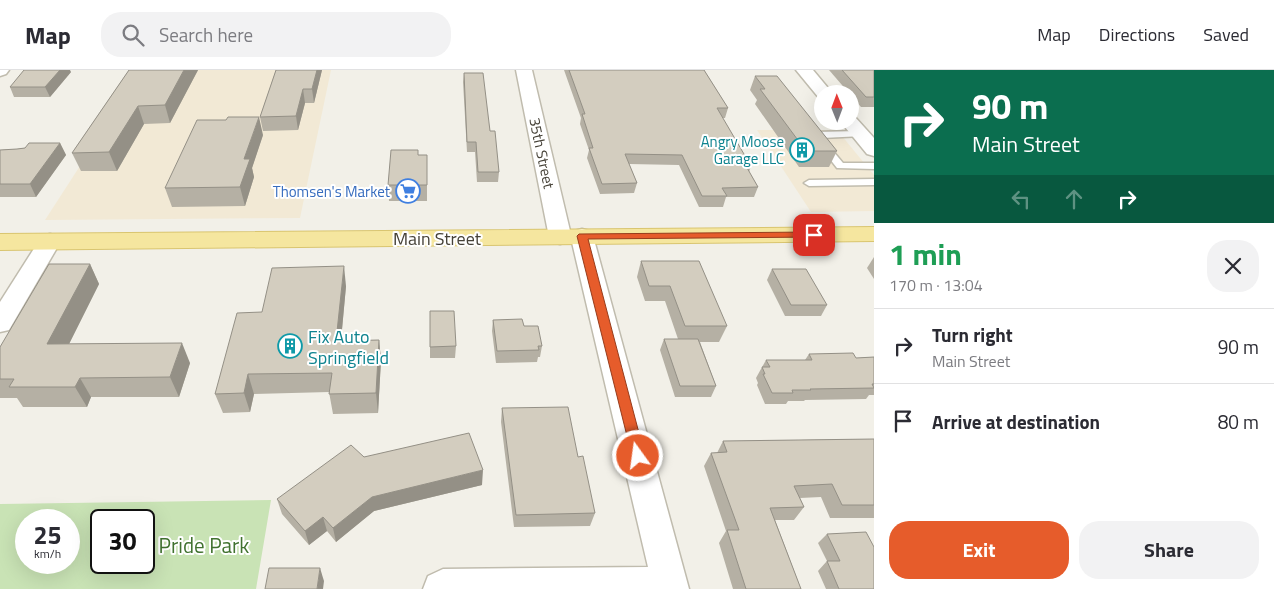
<!DOCTYPE html>
<html lang="en">
<head>
<meta charset="utf-8">
<style>
	body { margin:0; font-family:"Titillium Web",sans-serif; background:#f2f2f3; color:#2b2b33; height:100vh; display:flex; flex-direction:column; font-size:19px; white-space:nowrap }
	* { box-sizing:border-box; margin:0 }
	p { font-size:16px; color:#7c7c81 }
	.icon { flex:none; width:28px; height:28px; fill:none; stroke:currentColor; stroke-width:2; stroke-linecap:round; stroke-linejoin:round }
	.map { position:relative; flex:1; overflow:hidden }
	.side { display:flex; flex-direction:column; background:#fff; width:400px }
	.side>* { flex:none }
	.hud { background:#0b6e4f; color:#fff; overflow:hidden }
	.needle { width:32px; rotate:359deg }
	.controls { position:absolute; left:814px; top:15px; display:grid; gap:10px }
	.controls a { display:grid; place-items:center; width:45px; height:45px; border-radius:50%; background:#fff; box-shadow:0 5px 20px #0002; font-size:25px }
	.speed { position:absolute; left:15px; top:439px; display:flex; gap:10px; font-size:25px; font-weight:700; text-align:center }
	.speed>* { display:grid; place-content:center; width:65px; height:65px; border-radius:50%; background:#fff; box-shadow:0 5px 20px #0002; line-height:1 }
	.speed small { font-size:12px; font-weight:400 }
	.speed .limit { border:2px solid #111; border-radius:8px; background:#fff; color:#111 }
	.pin { position:absolute; display:grid; place-items:center; width:42px; height:42px; color:#fff; margin:-21px; border-radius:10px; box-shadow:0 2px 8px #0006 }
	.me { position:absolute; width:55px; margin:-28px; rotate:346deg; stroke-linejoin:round; filter:drop-shadow(0 0 4px #0008) }
	.turn { display:flex; align-items:center; gap:18px; height:105px; padding:0 15px; font-size:22px }
	.turn .icon { width:65px; height:65px; stroke-width:2.5 }
	.turn b { display:block; font-size:35px; line-height:42px }
	.lanes { display:flex; align-items:center; height:48px; padding:0 15px; background:#0003; justify-content:center; gap:25px; direction:ltr }
	.lanes .off { opacity:.35 }
	.round { display:grid; place-items:center; flex:none; width:52px; height:52px; border-radius:20px; background:#f2f2f3 }
	.headline { display:flex; align-items:center; justify-content:space-between; height:85px; padding:0 15px }
	h1 { font-size:30px; font-weight:700; line-height:38px; color:#1e9e55 }
	.primary-button { display:flex; gap:10px; margin-top:auto; padding:10px 15px }
	.primary-button a { flex:1; height:58px; border-radius:20px; background:#e65c2b; color:#fff; font-size:20px; font-weight:700; line-height:58px; text-align:center }
	.primary-button a+a { background:#f2f2f3; color:#2b2b33 }
	ul { padding:0; list-style:none }
	li { display:flex; align-items:center; gap:15px; height:75px; padding:0 15px; border-top:1px solid #e1e1e2 }
	li div { flex:1 }
	li b { display:block; font-size:19px }
	li em { font-style:normal }
	header { display:flex; align-items:center; gap:30px; box-sizing:border-box; height:70px; padding:0 25px; background:#fff; border-bottom:1px solid #e1e1e2 }
	header strong { font-size:24px }
	nav { display:flex; gap:28px; margin-inline-start:auto; font-size:18px }
	.search { width:350px; height:45px; background:#f2f2f3; display:flex; align-items:center; gap:12px; box-sizing:border-box; padding:0 18px; border-radius:20px; color:#7c7c81; font-size:19px }
	main { display:flex; flex:1; min-height:0 }
	.map>svg:first-child { display:block }
</style>
</head>
<body>
<header>
<strong>Map</strong>
<div class="search"><svg class="icon" aria-label="search" viewBox="0 0 24 24"><circle cx="10" cy="10" r="6"/><path d="M15 15l6 6"/></svg>Search here</div>
<nav><a>Map</a><a>Directions</a><a>Saved</a></nav>
</header>
<main>
<div class="map">
<svg width="874" height="519" viewBox="0 0 874 519">
	<rect width="100%" height="100%" fill="#f2f0e8"/>
	<g fill="#f2e9d5">
		<path d="M142,0h189l-31,148 -255,2z"/>
		<path d="M757,60h80l37,45v36l-63,1z"/>
	</g>
	<path fill="#c9e3b5" fill-rule="evenodd" d="M271,430l-15,89h-256v-85zM26,450h43v42h-43zM101,450h43v42h-43z"/>
	<g fill="none" stroke-linecap="round" stroke-linejoin="round">
		<g stroke="#c0bcae" stroke-width="3">
			<g id="service">
				<path d="M860,61l4,3 -1,2 -41,2 21,25h31v6l-37,-1 -26,-33 4,-3z"/>
				<path d="M874,109v6l-65,1 -5,-3 5,-3z"/>
			</g>
		</g>
		<g stroke="#c0bcae" stroke-width="3">
			<g id="minor">
				<path d="M0,0h9l-3,4 -6,2z"/>
				<path d="M516,0h16l39,165 3,-4 8,-2 8,2 3,5 96,353h-266l5,-13 15,-7 205,-2 -77,-329 -3,4 -8,2 -8,-2 -3,-5z"/>
				<path d="M796,0h17l20,24h-11v5l-3,-1z"/>
				<path d="M850,46l5,1 19,21v18l-7,-2 -27,-33h10z"/>
				<path d="M50,164l8,2 3,5 -52,89 -9,2v-30l42,-66z"/>
			</g>
		</g>
		<g stroke="#d9c570" stroke-width="2">
			<path id="primary" d="M874,157v14l-874,9v-16z"/>
		</g>
		<use href="#service" fill="#fff" fill-rule="evenodd"/>
		<use href="#minor" fill="#fff" fill-rule="evenodd"/>
		<use href="#primary" fill="#f5e69f" fill-rule="evenodd"/>
	</g>
	<g fill="#b5b0a4">
		<path d="M129,0h69l-28,53 -26,1 -27,47h-36l-9,-18z"/>
		<path d="M276,0h46l-8,33h-9l-7,27 -35,1 -3,-14z"/>
		<path d="M564,0h140l24,38 -3,10h-3l29,48 -2,6 9,15 -4,10h-28l-3,10h-24l-20,-42 -50,-1 8,19 -3,10 -34,1 -13,-36 2,-8 -9,-26 1,-6z"/>
		<path d="M829,0h45v37h-13z"/>
		<path d="M71,2l-21,25h-36l-4,-10z"/>
		<path d="M464,3l26,58 9,41 -1,10h-21l-2,-30h-8l-4,-70z"/>
		<path d="M755,6l82,75 -8,16h-30l-44,-63 2,-4 -7,-10z"/>
		<path d="M263,65l-11,33 2,9 -9,29 -73,1 -7,-19z"/>
		<path d="M60,73l6,12 -30,42h-36v-47l17,-1z"/>
		<path d="M419,85h8v46h-38l-1,-16z"/>
		<path d="M874,187v22l-7,-11z"/>
		<path d="M641,191l86,65 -8,16h-19l16,44 -5,11h-36l-15,-47 4,-11h14l-13,-38h-20l-8,-24z"/>
		<path d="M90,194l9,20 -30,60 121,19 -11,34h-88l-4,10h-64l-6,-9h-17v-51z"/>
		<path d="M772,199l55,36 -6,11h-36l-18,-36z"/>
		<path d="M346,216l-5,55 38,-1 2,20 -3,53 -45,1 -4,-22 -75,2 -4,18 -27,1 -8,-19 47,-82z"/>
		<path d="M430,241l26,35 -1,12h-25z"/>
		<path d="M493,250l31,6 18,20 -2,11h-2l-1,5 -41,1 -4,-32z"/>
		<path d="M809,284l47,4 18,-1v38h-5l-3,4 -61,1 -1,1h-16l-2,3h-21l-8,-19 1,-2 -2,-5 10,-18h39z"/>
		<path d="M502,338l76,49 17,56 -5,13 -76,1 -13,-105z"/>
		<path d="M874,369v79h-44l-9,-21 -21,1 4,9 -10,13h-19l26,69h-68l-14,-46 7,-12 -22,-65 7,-13h6l6,-12z"/>
		<path d="M364,387l118,28 -108,26 -38,31 -9,-11 -18,14 -27,-31 -5,-15z"/>
		<path d="M827,464l47,55h-48l-8,-18 9,-10 -9,-18z"/>
	</g>
	<g fill="#949086">
		<path d="M58,0h12l1,2 -21,25 -5,-10z"/>
		<path d="M184,0h14l-28,53 -5,-18z"/>
		<path d="M317,0h5l-8,33 -2,-14z"/>
		<path d="M303,19l2,14 -7,27 -2,-14z"/>
		<path d="M138,36l6,18 -27,47 -8,-19z"/>
		<path d="M259,47l4,18 -11,33 2,9 -9,29 -5,-19 4,-28z"/>
		<path d="M60,73l6,12 -30,42 -6,-13z"/>
		<path d="M90,194l9,20 -40,80 -12,-20z"/>
		<path d="M344,196l2,20 -7,75 -3,-20z"/>
		<path d="M379,270l2,20 -3,53 -2,-20z"/>
		<path d="M182,273l8,20 -11,34 -9,-20z"/>
		<path d="M248,304l6,20 -4,18 -6,-19z"/>
		<path d="M80,308l11,19 -4,10 -12,-20z"/>
		<path d="M483,400l-1,15 -108,26 -38,31 -3,-14 39,-31z"/>
		<path d="M323,447l4,14 -18,14 -4,-14z"/>
		<path d="M320,498l4,13 -1,8h-6z"/>
	</g>
	<g fill="#d3cdbf" stroke="#949086">
		<path d="M24,0h36l-15,17h-35z"/>
		<path d="M129,0h55l-19,35 -27,1 -29,46 -37,1z"/>
		<path d="M276,0h41l-5,19h-9l-7,27 -36,1z"/>
		<path d="M569,0h135l24,38h-11l34,58h-5l12,21 -36,1 5,8h-25l-20,-41 -57,-1 12,29 -35,1 -13,-36h4l-11,-34h3z"/>
		<path d="M842,0h32v27h-8z"/>
		<path d="M464,3h19l7,58h5l4,41h-21l-2,-30h-9z"/>
		<path d="M755,6h22l60,75h-31l-46,-62h5z"/>
		<path d="M228,47h31l-15,42h6l-10,28 -75,1 32,-68h29z"/>
		<path d="M29,73h31l-30,41h-30v-34l17,-1 8,-1z"/>
		<path d="M391,80h27v5h9v30h-39z"/>
		<path d="M641,191h58l28,65h-42l-15,-40h-21z"/>
		<path d="M49,194h41l-43,80 135,-1 -12,34 -90,1 -5,9h-66l5,-8h-14v-32z"/>
		<path d="M344,196l-8,75 43,-1 -3,53 -47,1 3,-21 -84,1 -4,19 -29,1 22,-81 25,-1 10,-44z"/>
		<path d="M772,199h34l21,36h-36z"/>
		<path d="M430,241h24l2,35 -26,1z"/>
		<path d="M522,249l2,7h14l4,20h-4l1,4 -42,1 -4,-31z"/>
		<path d="M664,269h34l18,47h-36z"/>
		<path d="M853,283l3,5 18,-1v27h-2l2,4 -64,1 1,1h-19l1,3h-21l-9,-19h2l-3,-7h8l-4,-7h46l-3,-6z"/>
		<path d="M568,337l10,50 5,-1 12,57 -79,2 -14,-107z"/>
		<path d="M469,363l14,37 -111,27 -39,31 -10,-11 -18,14 -28,-32 74,-54 13,12z"/>
		<path d="M874,369v66h-32l-10,-21 -38,2 10,21 -34,1 31,81h-55l-19,-59h12l-28,-77 16,-1 -4,-11z"/>
		<path d="M866,462l8,15v42h-35l-12,-28h13l-13,-27z"/>
		<path d="M269,498h51l-3,21h-52z"/>
	</g>
	<path fill="#e65c2b" stroke="#963c1c" d="M814,162l5,3 -1,2 -230,2 57,217 -2,4 -5,1 -5,-1 -56,-224 2,-2z"/>
	<defs>
		<g id="building-ring" transform="scale(1.25)"><circle r="9.5" fill="#fff" stroke="#0f9aa8" stroke-width="1.5"/><path d="M-4-6H4V6H1V3H-1V6H-4ZM-2.5-4.3h1.7v1.8h-1.7ZM.8-4.3h1.7v1.8H.8ZM-2.5-1h1.7V.8h-1.7ZM.8-1h1.7V.8H.8Z" fill="#0f9aa8"/></g>
		<g id="supermarket-ring" transform="scale(1.25)"><circle r="9.5" fill="#fff" stroke="#3f7fe0" stroke-width="1.5"/><path d="M-6-5.5h2.5l.6 2H6L4.5 2H-2.5L-4.4-4H-6ZM-1.5 3.2a1.3 1.3 0 1 0 .1 0ZM3 3.2a1.3 1.3 0 1 0 .1 0Z" fill="#3f7fe0"/></g>
	</defs>
	<g fill-rule="evenodd">
		<use href="#building-ring" x="802" y="80"/>
		<use href="#supermarket-ring" x="408" y="121"/>
		<use href="#building-ring" x="290" y="276"/>
	</g>
	<g text-anchor="middle" dominant-baseline="central" stroke-width="4" stroke-linejoin="round" paint-order="stroke">
		<g font-size="15" fill="#0d838f" stroke="#fff" text-anchor="end">
			<text x="784" y="71">Angry Moose<tspan x="784" dy="17">Garage LLC</tspan></text>
		</g>
		<g font-size="15" fill="#454137" stroke="#fff">
			<text transform="translate(542 83) rotate(78)">35th Street</text>
		</g>
		<g font-size="15" fill="#366cbe" stroke="#fff" text-anchor="end">
			<text x="390" y="121">Thomsen's Market</text>
		</g>
		<g font-size="18" fill="#454137" stroke="#fff">
			<text x="437" y="168">Main Street</text>
		</g>
		<g font-size="18" fill="#0d838f" stroke="#fff" text-anchor="start">
			<text x="308" y="266">Fix Auto<tspan x="308" dy="21">Springfield</tspan></text>
		</g>
		<g font-size="21" fill="#417230" stroke="#fff">
			<text x="204" y="475">Pride Park</text>
		</g>
	</g>
</svg>
<div class="controls">
<a><svg class="needle" viewBox="-14 -14 28 28"><path d="M0-13l5 13h-10z" fill="#e53935"/><path d="M0 13l5-13h-10z" fill="#7c7c81"/></svg></a>
</div>
<div class="speed"><div>25<small>km/h</small></div><div class="limit">30</div></div>
<div class="pin" style="left:814px;top:165px;background:#d93025"><svg class="icon" aria-label="arrive" viewBox="0 0 24 24"><path d="M6 21V4h12l-3 4 3 4H6"/></svg></div>
<svg class="me" style="left:638px;top:386px" viewBox="-20 -20 40 40"><circle r="17" fill="#e65c2b" stroke="#fff" stroke-width="3"/><path d="M0-11L8 9 0 5-8 9z" fill="#fff"/></svg>
</div>
<section class="side">
<div class="hud">
<div class="turn"><svg class="icon" aria-label="right" viewBox="0 0 24 24"><path d="M7 20v-9h11M14 6l5 5-5 5"/></svg><div><b>90 m</b>Main Street</div></div>
<div class="lanes"><svg class="icon off" aria-label="left" viewBox="0 0 24 24"><path d="M17 20v-9H6M10 6l-5 5 5 5"/></svg><svg class="icon off" aria-label="ahead" viewBox="0 0 24 24"><path d="M12 20V5M6 11l6-6 6 6"/></svg><svg class="icon" aria-label="right" viewBox="0 0 24 24"><path d="M7 20v-9h11M14 6l5 5-5 5"/></svg></div>
</div>
<div class="headline"><div><h1>1 min</h1><p>170 m · 13:04</p></div><a class="round"><svg class="icon" aria-label="close" viewBox="0 0 24 24"><path d="M6 6l12 12M18 6L6 18"/></svg></a></div>
<ul>
<li><svg class="icon" aria-label="right" viewBox="0 0 24 24"><path d="M7 20v-9h11M14 6l5 5-5 5"/></svg><div><b>Turn right</b><p>Main Street</p></div><em>90 m</em></li>
<li><svg class="icon" aria-label="arrive" viewBox="0 0 24 24"><path d="M6 21V4h12l-3 4 3 4H6"/></svg><div><b>Arrive at destination</b></div><em>80 m</em></li>
</ul>
<div class="primary-button"><a>Exit</a><a>Share</a></div>
</section>
</main>
</body>
</html>
